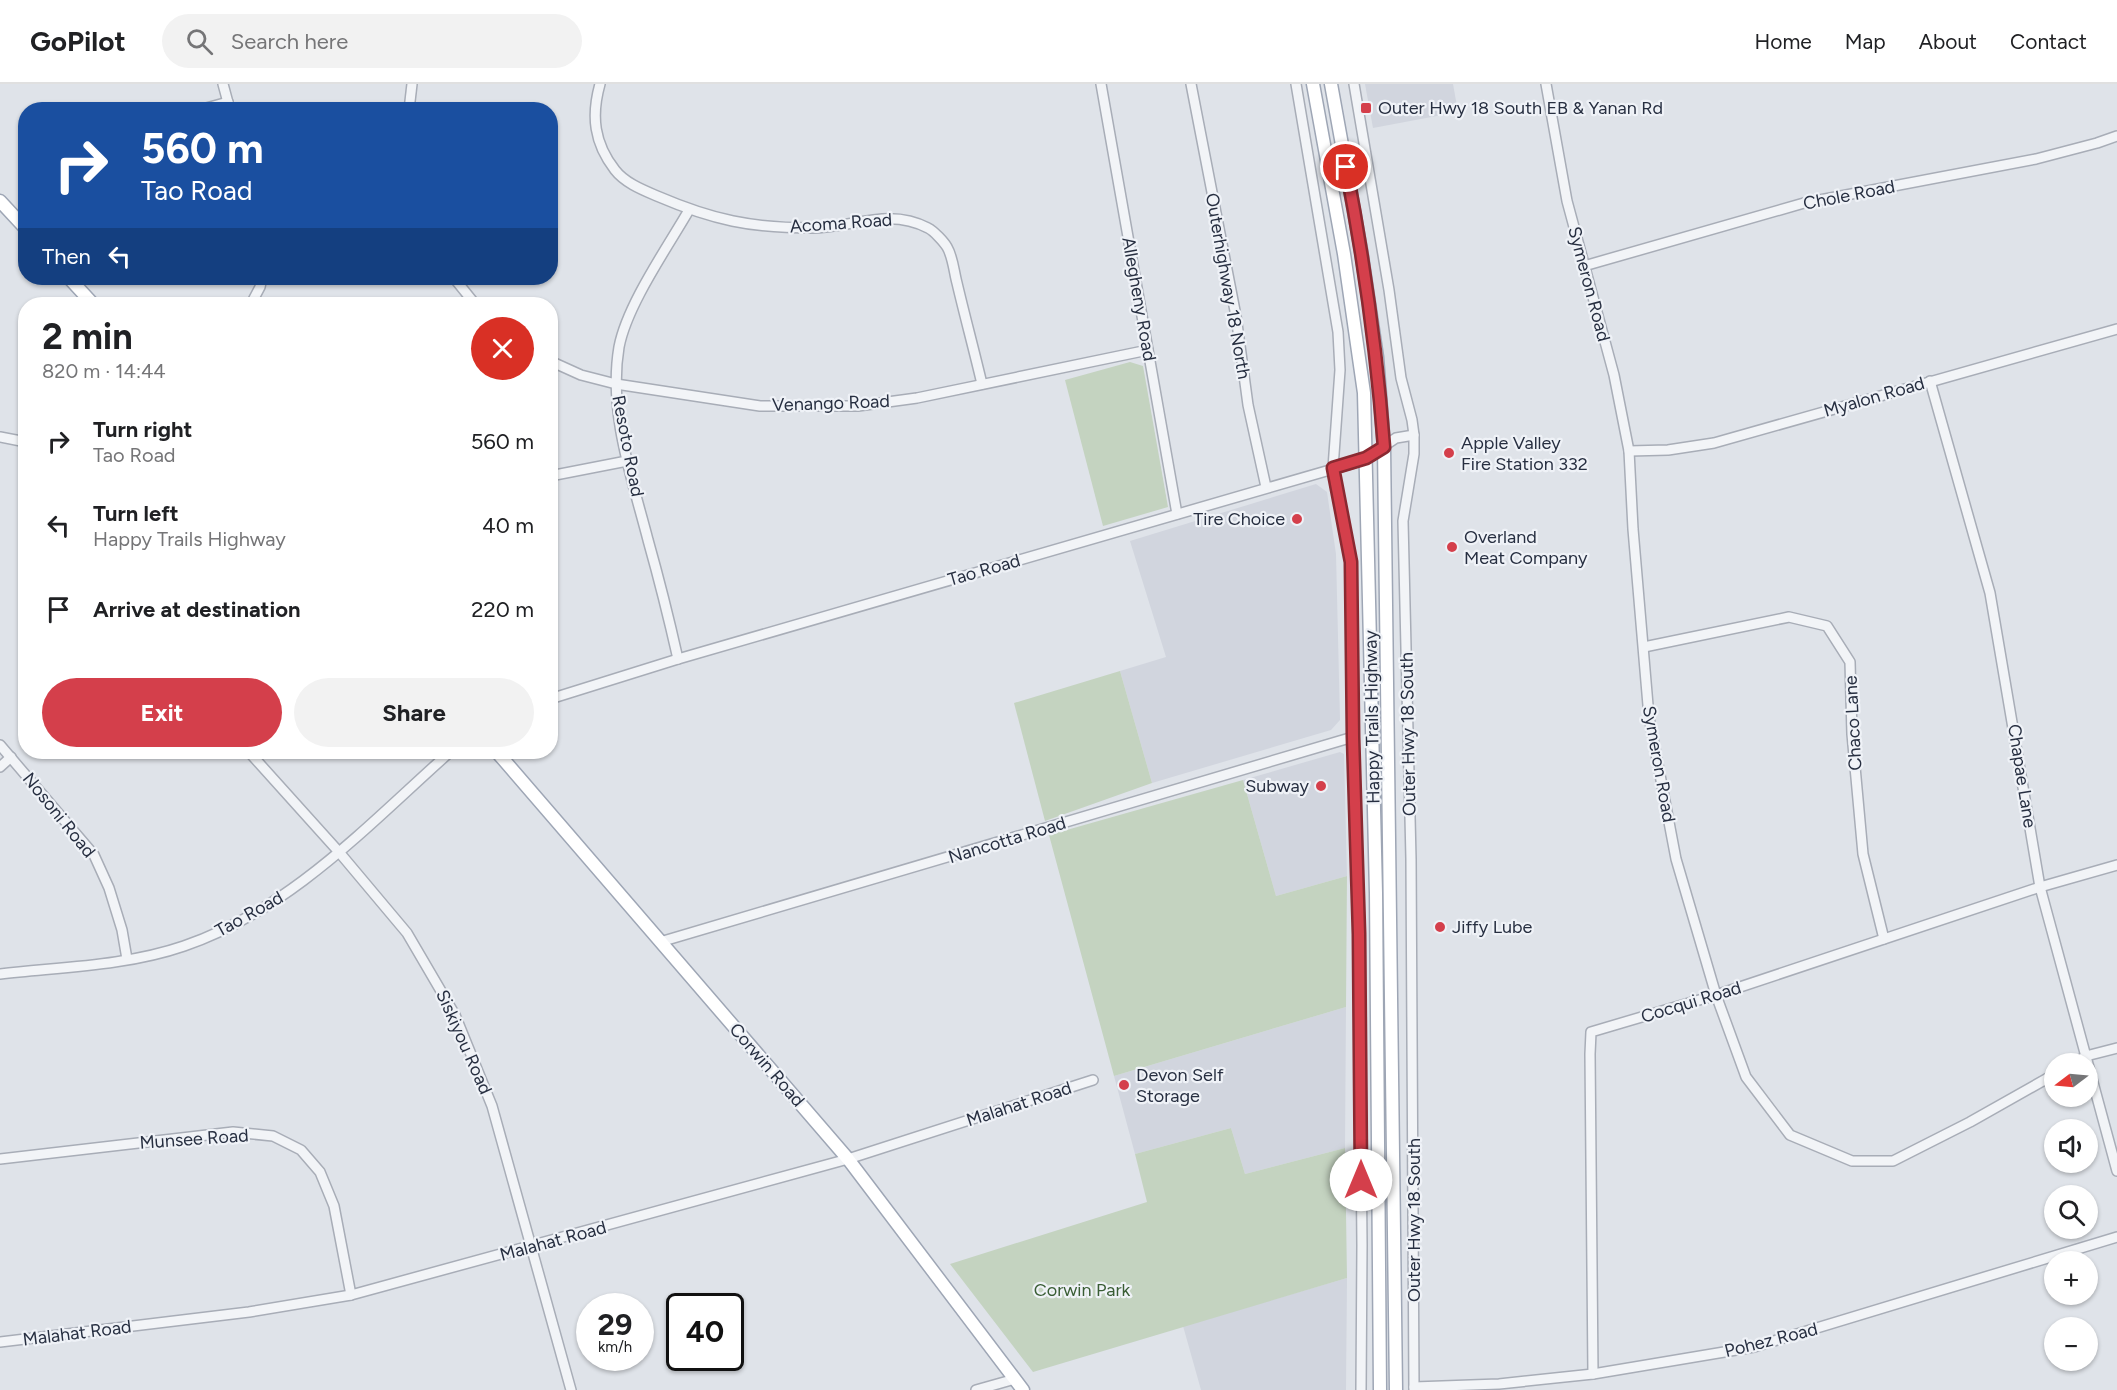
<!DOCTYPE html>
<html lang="en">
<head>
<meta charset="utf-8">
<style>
	body { margin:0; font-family:Figtree,sans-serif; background:#f2f2f2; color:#202124; height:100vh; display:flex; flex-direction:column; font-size:22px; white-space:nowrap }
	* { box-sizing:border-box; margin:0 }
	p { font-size:20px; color:#757577 }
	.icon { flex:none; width:33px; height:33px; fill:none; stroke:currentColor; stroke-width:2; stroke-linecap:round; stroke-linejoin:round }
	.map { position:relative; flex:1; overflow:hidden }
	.sheet { position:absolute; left:18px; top:213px; width:540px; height:462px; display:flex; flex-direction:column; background:#fff; border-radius:24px; box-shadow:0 2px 4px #0004 }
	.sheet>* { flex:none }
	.guide { position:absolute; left:18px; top:18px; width:540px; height:183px; border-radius:24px; box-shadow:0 2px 4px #0004; background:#1a4fa0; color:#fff; overflow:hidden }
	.needle { width:39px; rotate:254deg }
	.fabs { position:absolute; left:2044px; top:969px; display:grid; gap:12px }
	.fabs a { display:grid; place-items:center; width:54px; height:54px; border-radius:50%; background:#fff; box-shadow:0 2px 4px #0004; font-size:30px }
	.speed { position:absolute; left:576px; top:1209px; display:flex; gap:12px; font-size:30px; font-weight:700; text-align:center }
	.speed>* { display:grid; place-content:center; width:78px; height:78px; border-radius:50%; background:#fff; box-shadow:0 2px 4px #0004; line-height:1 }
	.speed small { font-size:15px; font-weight:400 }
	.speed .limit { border:3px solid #111; border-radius:9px; background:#fff; color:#111 }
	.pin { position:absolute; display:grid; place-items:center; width:51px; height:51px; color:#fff; margin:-26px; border:3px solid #fff; border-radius:50%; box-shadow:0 2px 6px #0007 }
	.me { position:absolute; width:66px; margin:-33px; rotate:0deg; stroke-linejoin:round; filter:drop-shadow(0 0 4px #0008) }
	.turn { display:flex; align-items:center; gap:21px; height:126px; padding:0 24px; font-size:27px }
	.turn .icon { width:78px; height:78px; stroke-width:2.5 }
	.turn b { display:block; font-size:42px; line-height:51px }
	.then { display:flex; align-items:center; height:57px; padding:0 24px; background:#0003; gap:12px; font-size:22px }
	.round { display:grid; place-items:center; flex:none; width:63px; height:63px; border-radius:32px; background:#f2f2f2 }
	.head { display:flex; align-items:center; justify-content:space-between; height:102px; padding:0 24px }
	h1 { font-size:36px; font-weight:700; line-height:45px }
	.button { display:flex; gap:12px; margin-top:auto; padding:12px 24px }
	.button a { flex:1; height:69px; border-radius:36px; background:#d43f4b; color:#fff; font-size:24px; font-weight:700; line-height:69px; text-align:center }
	.button a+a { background:#f2f2f2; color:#202124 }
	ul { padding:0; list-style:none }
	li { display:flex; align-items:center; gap:18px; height:84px; padding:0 24px }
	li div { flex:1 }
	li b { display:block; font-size:22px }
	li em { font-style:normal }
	header { display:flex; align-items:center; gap:36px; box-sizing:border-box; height:84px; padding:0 30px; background:#fff; border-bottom:2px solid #e0e0e0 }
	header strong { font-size:28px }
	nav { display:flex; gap:33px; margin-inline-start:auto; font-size:21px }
	.search { width:420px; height:54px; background:#f2f2f2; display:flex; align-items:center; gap:15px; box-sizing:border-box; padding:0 21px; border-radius:33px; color:#757577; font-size:22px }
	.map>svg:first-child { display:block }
</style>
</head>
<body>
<header>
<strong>GoPilot</strong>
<div class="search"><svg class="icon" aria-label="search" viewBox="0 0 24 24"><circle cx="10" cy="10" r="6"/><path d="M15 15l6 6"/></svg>Search here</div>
<nav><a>Home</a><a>Map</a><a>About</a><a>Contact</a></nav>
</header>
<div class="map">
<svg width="2117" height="1306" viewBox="0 0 2117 1306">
	<rect width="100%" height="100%" fill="#dfe3e9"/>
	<g fill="#d1d5de">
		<path d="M1365,0h88l5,28 -85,16z"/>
		<path d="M1316,400l11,8 9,62 4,166 -9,10 -179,53 -32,-112 46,-14 -36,-116z"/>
		<path d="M1340,668l4,2 3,122 -71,20 -33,-116z"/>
		<path d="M1346,923l-1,141 -100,26 -14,-46 -96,26 -21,-78z"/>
		<path d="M1347,1194l-1,112h-145l-18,-64z"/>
	</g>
	<g fill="#c4d3c0">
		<path d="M1130,278l13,4 25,141 -65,19 -38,-146z"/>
		<path d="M1120,587l32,112 -107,38 -31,-118z"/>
		<path d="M1243,696l33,116 71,-20 -1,131 -232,69 -65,-241z"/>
		<path d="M1231,1044l14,46 100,-26 2,130 -314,94 -83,-108 197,-62 -12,-48z"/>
	</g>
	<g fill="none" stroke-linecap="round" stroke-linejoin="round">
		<g stroke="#a8adb7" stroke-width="12">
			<g id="minor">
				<path d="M223,0l7,26"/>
				<path d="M600,0c-9,32 -6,59 15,86 10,13 28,20 42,26 56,24 94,32 155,32 39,0 77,-21 116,0 6,3 16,14 19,19 6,10 7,25 10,36 8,34 17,67 25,101"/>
				<path d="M1101,0l76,430"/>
				<path d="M1191,0l45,232 12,89 18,82"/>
				<path d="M1296,0l42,248 2,38 -7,98 18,94 2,175 6,197 3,311 -1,145"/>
				<path d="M1354,0l35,206 12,88 11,42 2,15v19l-11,67 8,338 3,531"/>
				<path d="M1546,0l21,117 47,174 15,76 4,78 16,188 27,142 40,136 30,82 44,58 62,26h41l77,-39 85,-48"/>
				<path d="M199,26l29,-8"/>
				<path d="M409,26l3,-26"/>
				<path d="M1584,182l220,-63 232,-44 61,-16 20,-7"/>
				<path d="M454,194l21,26"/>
				<path d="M251,220l9,-17 2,-9"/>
				<path d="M550,277l31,14 35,9 144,22h98l59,-8 231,-48"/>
				<path d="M1930,297l60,212 50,294 77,284"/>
				<path d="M0,353l26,5"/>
				<path d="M1629,367l39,-1 46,-7 403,-114"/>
				<path d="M550,392l77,-15"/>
				<path d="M1644,563l145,-30 38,9 23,36 2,72 11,120 21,85"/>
				<path d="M678,575c-9,-40 -19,-80 -30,-119 -16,-62 -40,-128 -29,-193 8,-42 48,-99 70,-137"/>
				<path d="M550,615l128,-40 676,-196 12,-5 30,-20 18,-3"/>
				<path d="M0,661l94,110 15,33 13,42 5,29"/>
				<path d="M249,668l90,100 68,81 48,82 37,91 79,284"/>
				<path d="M0,683l11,-10"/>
				<path d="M660,858l693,-205"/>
				<path d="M0,890c61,-7 126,-8 184,-28 106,-36 185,-122 266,-194"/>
				<path d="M2073,980l13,-8 31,-8"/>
				<path d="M0,1075l233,-27 40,4 28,14 19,22 14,34 17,89"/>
				<path d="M0,1258l249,-30 102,-17 497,-136 245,-79"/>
				<path d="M1593,1290l-3,-320 1,-22 125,-37 324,-108 77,-22"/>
				<path d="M1414,1303l85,-3 94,-10 161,-27 363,-110"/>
				<path d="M976,1306l39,-11"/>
			</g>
		</g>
		<g stroke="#9ea6b5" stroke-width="15">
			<g id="major">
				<path d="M1313,0l31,170 20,139 12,500 4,497"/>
				<path d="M1331,0l30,166 16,107 7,90 12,943"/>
				<path d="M0,117l26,28"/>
				<path d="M69,194l24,26"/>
				<path d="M497,668l351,407 175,231"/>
			</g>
		</g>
		<use href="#minor" stroke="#f2f4f7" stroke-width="9"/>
		<use href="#major" stroke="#fff" stroke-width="12"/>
	</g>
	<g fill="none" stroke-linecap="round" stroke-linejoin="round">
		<g stroke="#8a2931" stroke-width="15">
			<path id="route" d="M1346,83c18,93 31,186 38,280l-18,11 -33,10 18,94 2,175 6,197 2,246"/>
		</g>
		<use href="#route" stroke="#d43f4b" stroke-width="10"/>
	</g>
	<g fill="#d43f4b" stroke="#eff2f7" stroke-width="2">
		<rect x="1360" y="18" width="12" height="12" rx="3"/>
		<circle cx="1449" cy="369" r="6"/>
		<circle cx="1297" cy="435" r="6"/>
		<circle cx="1452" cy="463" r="6"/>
		<circle cx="1321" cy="702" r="6"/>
		<circle cx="1440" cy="843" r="6"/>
		<circle cx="1124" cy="1001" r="6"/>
	</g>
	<g text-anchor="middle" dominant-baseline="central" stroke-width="4.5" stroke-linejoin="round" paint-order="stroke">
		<g font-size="18" fill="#272f41" stroke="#eff2f7" text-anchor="start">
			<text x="1378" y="24">Outer Hwy 18 South EB &amp; Yanan Rd</text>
			<text x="1461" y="359">Apple Valley<tspan x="1461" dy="21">Fire Station 332</tspan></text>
			<text x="1285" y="435" text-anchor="end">Tire Choice</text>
			<text x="1464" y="453">Overland<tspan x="1464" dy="21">Meat Company</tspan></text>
			<text x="1309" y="702" text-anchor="end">Subway</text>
			<text x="1452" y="843">Jiffy Lube</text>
			<text x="1136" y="991">Devon Self<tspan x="1136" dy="21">Storage</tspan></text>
		</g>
		<g font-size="18" fill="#272f41" stroke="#eff2f7">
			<text transform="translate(1849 111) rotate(-11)">Chole Road</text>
			<text transform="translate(841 139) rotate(-4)">Acoma Road</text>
			<text transform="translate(1589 200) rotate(75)">Symeron Road</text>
			<text transform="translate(1228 202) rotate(80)">Outerhighway 18 North</text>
			<text transform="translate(1139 215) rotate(80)">Allegheny Road</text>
			<text transform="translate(1874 313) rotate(-16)">Myalon Road</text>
			<text transform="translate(831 319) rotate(-2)">Venango Road</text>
			<text transform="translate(628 362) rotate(79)">Resoto Road</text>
			<text transform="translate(984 486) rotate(-16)">Tao Road</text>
			<text transform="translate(1372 633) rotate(-91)">Happy Trails Highway</text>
			<text transform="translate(1853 639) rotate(-93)">Chaco Lane</text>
			<text transform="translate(1408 650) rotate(-91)">Outer Hwy 18 South</text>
			<text transform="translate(1659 680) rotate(80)">Symeron Road</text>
			<text transform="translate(2022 692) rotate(81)">Chapae Lane</text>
			<text transform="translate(59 731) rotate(51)">Nosoni Road</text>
			<text transform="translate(1007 756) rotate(-17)">Nancotta Road</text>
			<text transform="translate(249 830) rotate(-29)">Tao Road</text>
			<text transform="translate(1691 918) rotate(-17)">Cocqui Road</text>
			<text transform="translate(464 958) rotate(66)">Siskiyou Road</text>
			<text transform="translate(767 981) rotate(49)">Corwin Road</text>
			<text transform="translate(1019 1020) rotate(-18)">Malahat Road</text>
			<text transform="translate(194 1055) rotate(-4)">Munsee Road</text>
			<text transform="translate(1414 1136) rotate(-90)">Outer Hwy 18 South</text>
			<text transform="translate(553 1157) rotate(-15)">Malahat Road</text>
			<text transform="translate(77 1249) rotate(-7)">Malahat Road</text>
			<text transform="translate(1771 1256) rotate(-14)">Pohez Road</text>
		</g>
		<g font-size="18" fill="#395d34" stroke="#eff2f7">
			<text x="1082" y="1206">Corwin Park</text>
		</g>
	</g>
</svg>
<div class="fabs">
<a><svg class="needle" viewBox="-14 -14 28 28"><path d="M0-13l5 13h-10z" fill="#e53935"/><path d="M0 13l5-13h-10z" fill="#757577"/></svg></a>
<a><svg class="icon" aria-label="sound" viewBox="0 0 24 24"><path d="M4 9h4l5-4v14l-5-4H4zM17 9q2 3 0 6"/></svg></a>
<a><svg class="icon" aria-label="search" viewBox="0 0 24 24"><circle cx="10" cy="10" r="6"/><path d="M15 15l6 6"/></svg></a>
<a>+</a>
<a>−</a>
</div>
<div class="speed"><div>29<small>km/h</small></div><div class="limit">40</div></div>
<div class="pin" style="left:1346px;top:83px;background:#d93025"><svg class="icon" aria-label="arrive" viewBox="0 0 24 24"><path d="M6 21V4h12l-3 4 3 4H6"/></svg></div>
<svg class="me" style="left:1361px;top:1096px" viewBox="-20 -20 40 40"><circle r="19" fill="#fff"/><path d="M0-13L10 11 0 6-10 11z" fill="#d43f4b"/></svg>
<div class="guide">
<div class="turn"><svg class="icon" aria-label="right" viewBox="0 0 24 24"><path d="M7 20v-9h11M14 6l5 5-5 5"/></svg><div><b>560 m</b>Tao Road</div></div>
<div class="then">Then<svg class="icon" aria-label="left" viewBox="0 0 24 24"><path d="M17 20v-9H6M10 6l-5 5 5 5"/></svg></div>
</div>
<section class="sheet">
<div class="head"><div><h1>2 min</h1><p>820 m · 14:44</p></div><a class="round" style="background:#d93025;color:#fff"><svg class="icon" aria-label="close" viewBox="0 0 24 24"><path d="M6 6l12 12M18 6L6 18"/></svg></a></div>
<ul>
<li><svg class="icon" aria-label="right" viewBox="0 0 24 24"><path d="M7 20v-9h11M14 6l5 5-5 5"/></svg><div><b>Turn right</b><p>Tao Road</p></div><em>560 m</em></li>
<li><svg class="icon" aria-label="left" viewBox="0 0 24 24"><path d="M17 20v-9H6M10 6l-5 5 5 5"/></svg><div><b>Turn left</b><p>Happy Trails Highway</p></div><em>40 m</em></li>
<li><svg class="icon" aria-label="arrive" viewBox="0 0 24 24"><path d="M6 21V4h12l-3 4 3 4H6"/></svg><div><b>Arrive at destination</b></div><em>220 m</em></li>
</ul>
<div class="button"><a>Exit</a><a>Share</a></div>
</section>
</div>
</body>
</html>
